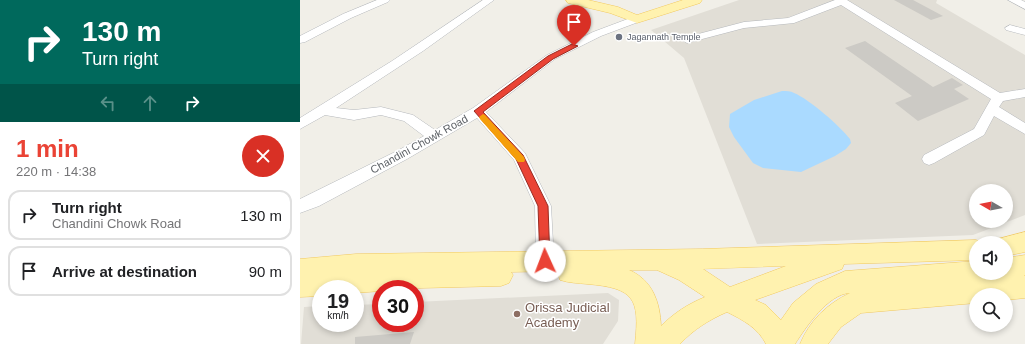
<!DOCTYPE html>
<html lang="en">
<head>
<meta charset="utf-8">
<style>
	body { margin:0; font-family:Arial,sans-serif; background:#f2f2f2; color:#202124; height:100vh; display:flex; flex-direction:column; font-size:15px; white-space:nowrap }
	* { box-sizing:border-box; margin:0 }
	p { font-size:13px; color:#757577 }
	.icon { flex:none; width:22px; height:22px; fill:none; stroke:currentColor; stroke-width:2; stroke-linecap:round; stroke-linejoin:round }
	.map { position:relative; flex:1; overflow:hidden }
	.side { display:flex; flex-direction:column; background:#fff; width:300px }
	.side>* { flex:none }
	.guide { background:#00695c; color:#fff; overflow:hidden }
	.needle { width:26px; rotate:279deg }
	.tools { position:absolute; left:669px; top:184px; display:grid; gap:8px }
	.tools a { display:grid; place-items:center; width:44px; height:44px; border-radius:50%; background:#fff; box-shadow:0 2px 6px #0003; font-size:20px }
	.speed { position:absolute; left:12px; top:280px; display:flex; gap:8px; font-size:20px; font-weight:700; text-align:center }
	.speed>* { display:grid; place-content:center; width:52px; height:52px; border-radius:50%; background:#fff; box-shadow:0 2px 6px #0003; line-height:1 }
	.speed small { font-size:10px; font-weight:400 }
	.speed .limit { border:6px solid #d22; background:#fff; color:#111 }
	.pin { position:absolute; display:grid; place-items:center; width:34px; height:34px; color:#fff; margin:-41px -17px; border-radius:50% 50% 50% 0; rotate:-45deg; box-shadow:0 0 4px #0007 }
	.pin .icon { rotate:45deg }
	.me { position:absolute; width:44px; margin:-22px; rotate:358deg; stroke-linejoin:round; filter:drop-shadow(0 0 3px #0008) }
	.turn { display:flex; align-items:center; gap:14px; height:84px; padding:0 16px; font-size:18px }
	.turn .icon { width:52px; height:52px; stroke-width:2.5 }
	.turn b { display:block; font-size:28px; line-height:34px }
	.lanes { display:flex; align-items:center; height:38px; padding:0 16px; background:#0003; justify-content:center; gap:20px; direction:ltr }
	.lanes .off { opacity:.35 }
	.round { display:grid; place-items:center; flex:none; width:42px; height:42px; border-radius:21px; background:#f2f2f2 }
	.headline { display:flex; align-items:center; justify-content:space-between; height:68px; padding:0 16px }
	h1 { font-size:24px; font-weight:600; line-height:30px; color:#ea4335 }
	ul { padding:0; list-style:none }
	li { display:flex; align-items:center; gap:12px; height:50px; margin:0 8px 6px; padding:0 8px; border:2px solid #e0e0e0; border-radius:12px }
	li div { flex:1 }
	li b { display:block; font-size:15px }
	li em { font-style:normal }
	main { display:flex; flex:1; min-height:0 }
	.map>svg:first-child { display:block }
</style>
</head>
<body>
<main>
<section class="side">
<div class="guide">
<div class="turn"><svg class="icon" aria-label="right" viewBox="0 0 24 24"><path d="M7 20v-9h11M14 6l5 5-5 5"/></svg><div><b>130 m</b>Turn right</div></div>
<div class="lanes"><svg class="icon off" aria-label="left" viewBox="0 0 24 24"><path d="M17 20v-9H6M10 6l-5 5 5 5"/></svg><svg class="icon off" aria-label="ahead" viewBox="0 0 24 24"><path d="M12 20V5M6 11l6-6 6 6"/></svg><svg class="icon" aria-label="right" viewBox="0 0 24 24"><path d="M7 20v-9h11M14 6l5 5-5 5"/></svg></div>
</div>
<div class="headline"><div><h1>1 min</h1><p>220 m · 14:38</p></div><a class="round" style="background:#d93025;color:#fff"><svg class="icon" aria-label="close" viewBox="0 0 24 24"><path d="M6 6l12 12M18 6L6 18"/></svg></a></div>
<ul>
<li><svg class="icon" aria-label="right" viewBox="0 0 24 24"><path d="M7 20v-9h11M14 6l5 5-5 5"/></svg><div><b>Turn right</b><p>Chandini Chowk Road</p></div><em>130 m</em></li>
<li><svg class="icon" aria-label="arrive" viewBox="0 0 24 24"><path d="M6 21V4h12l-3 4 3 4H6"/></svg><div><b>Arrive at destination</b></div><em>90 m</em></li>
</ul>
</section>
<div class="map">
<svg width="725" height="344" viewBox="0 0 725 344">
	<rect width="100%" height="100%" fill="#f1efe8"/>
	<g fill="#e1ded6" fill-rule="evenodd">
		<path d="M439,0h198l-1,3 89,52v160l-52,20 -216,9 -73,-186 -33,-28zM676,191h30v30h-30z"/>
		<path d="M308,293l11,7 -1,21 -15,23h-302l3,-37 17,-1v17h34v-18l26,-1v19h34v-21z"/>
	</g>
	<path fill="#aadaff" d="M482,91c4,0 9,0 12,2 15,6 46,33 56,46l1,4 -5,6 -11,7 -34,16 -38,-4 -10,-5 -19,-26 -5,-10 1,-13 24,-14z"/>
	<g fill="#cccac5">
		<path d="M594,0h19l30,16 -12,4z"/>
		<path d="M565,41l68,46 19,-9 11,7 -9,4 15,10 -51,22 -23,-18 17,-7 -67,-48z"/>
		<path d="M114,332l-4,12h-55v-7z"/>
	</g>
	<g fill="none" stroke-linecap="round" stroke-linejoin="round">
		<g stroke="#b5b8bc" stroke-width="1">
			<g id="minor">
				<path d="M77,0h13l-2,2 -37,16 -46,24 -5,1v-7l43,-22z"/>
				<path d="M183,0h11l-71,51 -87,57 18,2 27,-3 32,8 22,15 38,-22 74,-53 46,-23 40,-15h8l1,2 -1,2 -40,15 -46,23 -69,53 39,41 26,53 3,55 -3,6 -6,2 -6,-2 -3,-6 -1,-55 -21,-46 -37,-42 -70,41 -88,47 -19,7v-14l97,-48 27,-15 -20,-15 -23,-6 -27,5 -29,-5 -25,14v-11l92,-57z"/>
				<path d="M535,0h12l153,93 25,-4v8l-22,4 -4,6 26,16v11l-31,-18 -10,19 -50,28 -5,2 -5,-2 -2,-4 2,-4 50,-26 17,-30 -150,-94 -47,18 -50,5 -57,15 -5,-3 1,-2 61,-16 44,-4z"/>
				<path d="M708,0h13l4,2v7z"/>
				<path d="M710,25l15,4v6l-19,-5 -1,-2z"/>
			</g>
		</g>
		<g stroke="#f2c960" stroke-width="1">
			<g id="major">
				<path d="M266,0h22l30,7 19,8 46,-15h19l-2,3 -63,20 -27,-10 -42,-10z"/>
				<path d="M725,232v20l-19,4v-13h-10l2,-4z"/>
				<path d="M676,240l8,3h-8v17l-132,4 -2,5 -87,31 11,5 15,15 12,-17 23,-19 29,-13 131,-10v12h11l-3,6 17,-1 -3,-1 -2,-4h10v-15l19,-3v20l-1,1h1v22l-19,2v-5h-30v8l-115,10 -20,14 -13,17h-28c10,-24 27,-40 50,-51 -22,1 -44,34 -55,51h-29c-8,-16 -23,-24 -39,-32 -18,8 -33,17 -47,32h-45c5,-46 -1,-56 -48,-60 -9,-1 -18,-1 -27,-4l-3,-9 -46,1 2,3 -4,8 -8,3 -120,3v2l-26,2v-4h-34v7l-21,1v-38l56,-5 346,-5zM486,266l-56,21 -27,-18zM329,270h28l22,10 26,17c-17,7 -31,16 -44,29 -1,-23 -8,-46 -32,-56z"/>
			</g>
		</g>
		<use href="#minor" fill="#fff" fill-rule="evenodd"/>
		<use href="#major" fill="#fff2af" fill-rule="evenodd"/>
	</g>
	<path fill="#ea4335" stroke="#982c22" d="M272,44l6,2 -25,13 -70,53 40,43 25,51 2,55 -1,4 -4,1 -4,-1 -1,-4 -2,-55 -22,-47 -42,-48 74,-55z"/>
	<path fill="#f59e0b" d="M183,114l2,1 39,42 1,3 -1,2h-6l-38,-43 -1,-2z"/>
	<circle fill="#6b7280" stroke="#fff" stroke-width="1.5" cx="319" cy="37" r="4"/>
	<circle fill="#8d6e63" stroke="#fff" stroke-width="1.5" cx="217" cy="314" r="4"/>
	<g text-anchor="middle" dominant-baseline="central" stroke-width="3" stroke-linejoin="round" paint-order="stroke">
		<g font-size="9" fill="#5b616d" stroke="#fff" text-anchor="start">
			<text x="327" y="37">Jagannath Temple</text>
		</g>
		<g font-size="11" fill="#5f6368" stroke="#fff">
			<text transform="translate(119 144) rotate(-29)">Chandini Chowk Road</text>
		</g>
		<g font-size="13" fill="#785e54" stroke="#fff" text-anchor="start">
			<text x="225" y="307">Orissa Judicial<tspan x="225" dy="15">Academy</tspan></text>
		</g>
	</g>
</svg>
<div class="tools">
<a><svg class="needle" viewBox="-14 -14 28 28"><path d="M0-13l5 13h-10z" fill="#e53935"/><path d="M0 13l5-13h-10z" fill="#757577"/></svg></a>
<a><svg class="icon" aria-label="sound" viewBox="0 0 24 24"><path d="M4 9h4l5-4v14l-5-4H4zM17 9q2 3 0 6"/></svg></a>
<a><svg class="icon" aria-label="search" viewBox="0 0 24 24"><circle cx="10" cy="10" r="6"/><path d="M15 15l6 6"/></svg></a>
</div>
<div class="speed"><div>19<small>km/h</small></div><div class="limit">30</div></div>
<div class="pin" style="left:274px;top:46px;background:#d93025"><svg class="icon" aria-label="arrive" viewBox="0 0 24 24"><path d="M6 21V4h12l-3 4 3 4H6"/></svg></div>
<svg class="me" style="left:245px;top:261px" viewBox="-20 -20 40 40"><circle r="19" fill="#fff"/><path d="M0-13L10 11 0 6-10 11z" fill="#ea4335"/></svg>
</div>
</main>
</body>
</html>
